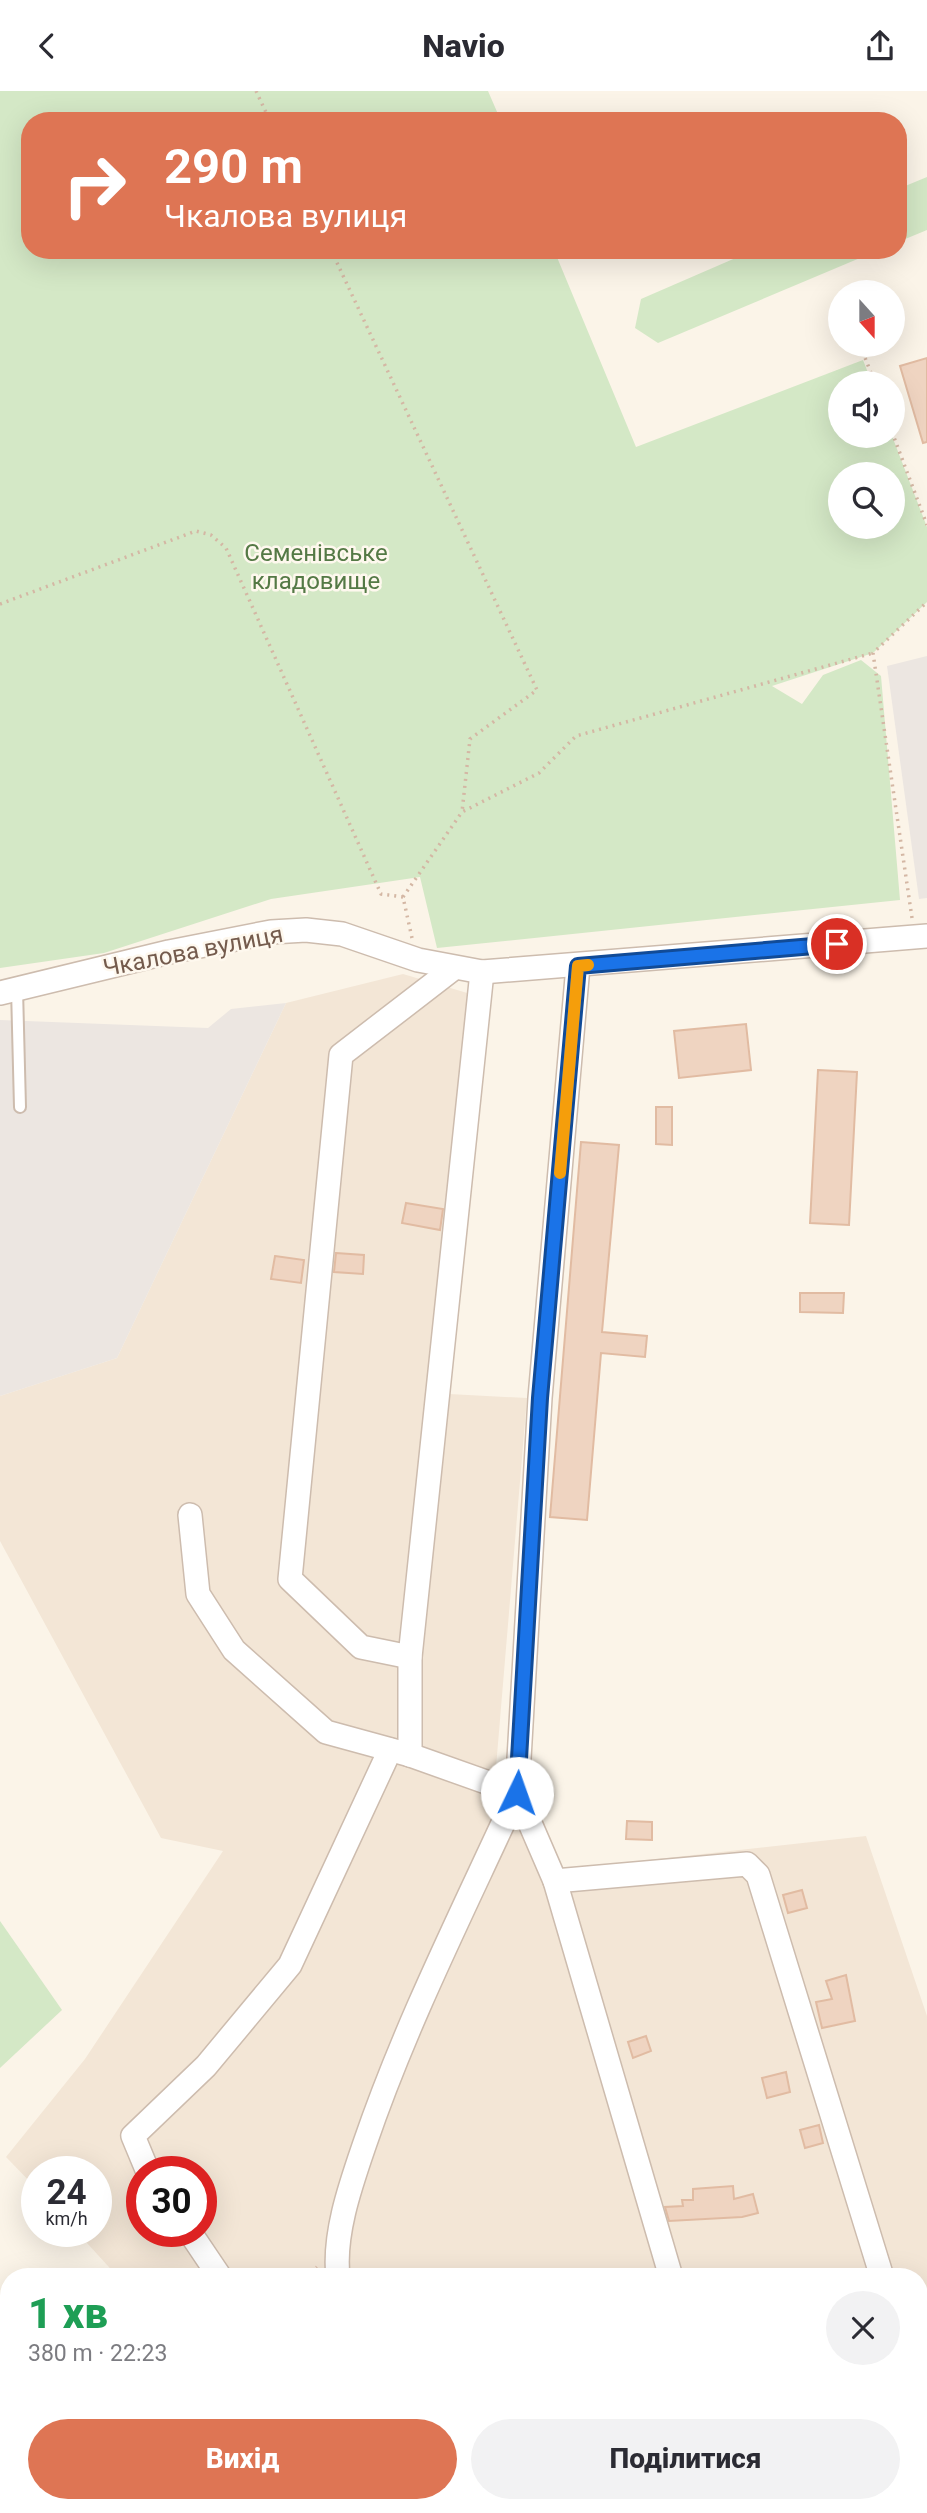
<!DOCTYPE html>
<html lang="uk">
<head>
<meta charset="utf-8">
<style>
	body { margin:0; font-family:Roboto,sans-serif; background:#f2f2f3; color:#2b2b33; height:100vh; display:flex; flex-direction:column; font-size:26px; white-space:nowrap }
	* { box-sizing:border-box; margin:0 }
	p { font-size:23px; color:#7c7c81 }
	.icon { flex:none; width:38px; height:38px; fill:none; stroke:currentColor; stroke-width:2; stroke-linecap:round; stroke-linejoin:round }
	.map { position:relative; flex:1; overflow:hidden }
	.side { position:absolute; left:0px; top:2177px; width:928px; height:245px; display:flex; flex-direction:column; background:#fff; border-radius:28px 28px 0 0; box-shadow:0 7px 28px #0002 }
	.side>* { flex:none }
	.guide { position:absolute; left:21px; top:21px; width:886px; height:147px; border-radius:28px; box-shadow:0 7px 28px #0002; background:#de7554; color:#fff; overflow:hidden }
	.needle { width:46px; rotate:159deg }
	.fabs { position:absolute; left:828px; top:189px; display:grid; gap:14px }
	.fabs a { display:grid; place-items:center; width:77px; height:77px; border-radius:50%; background:#fff; box-shadow:0 7px 28px #0002; font-size:35px }
	.speed { position:absolute; left:21px; top:2065px; display:flex; gap:14px; font-size:35px; font-weight:700; text-align:center }
	.speed>* { display:grid; place-content:center; width:91px; height:91px; border-radius:50%; background:#fff; box-shadow:0 7px 28px #0002; line-height:1 }
	.speed small { font-size:18px; font-weight:400 }
	.speed .limit { border:10px solid #d22; background:#fff; color:#111 }
	.pin { position:absolute; display:grid; place-items:center; width:60px; height:60px; color:#fff; margin:-30px; border:4px solid #fff; border-radius:50%; box-shadow:0 2px 7px #0007 }
	.me { position:absolute; width:77px; margin:-38px; rotate:3deg; stroke-linejoin:round; filter:drop-shadow(0 0 5px #0008) }
	.turn { display:flex; align-items:center; gap:24px; height:147px; padding:0 28px; font-size:32px }
	.turn .icon { width:91px; height:91px; stroke-width:2.5 }
	.turn b { display:block; font-size:49px; line-height:60px }
	.round { display:grid; place-items:center; flex:none; width:74px; height:74px; border-radius:37px; background:#f2f2f3 }
	.head { display:flex; align-items:center; justify-content:space-between; height:119px; padding:0 28px }
	h1 { font-size:42px; font-weight:800; line-height:52px; color:#1e9e55 }
	.primary-button { display:flex; gap:14px; margin-top:auto; padding:14px 28px }
	.primary-button a { flex:1; height:80px; border-radius:42px; background:#de7554; color:#fff; font-size:28px; font-weight:800; line-height:80px; text-align:center }
	.primary-button a+a { background:#f2f2f3; color:#2b2b33 }
	header { display:flex; justify-content:space-between; align-items:center; height:91px; padding:0 28px; background:#fff; font-size:32px; font-weight:800 }
	.map>svg:first-child { display:block }
</style>
</head>
<body>
<header><svg class="icon" aria-label="back" viewBox="0 0 24 24"><path d="M15 5l-7 7 7 7"/></svg>Navio<svg class="icon" aria-label="share" viewBox="0 0 24 24"><path d="M12 15V3M7 8l5-5 5 5M5 13v7h14v-7"/></svg></header>
<div class="map">
<svg width="927" height="2422" viewBox="0 0 927 2422">
	<rect width="100%" height="100%" fill="#fbf4e8"/>
	<path fill="#f3e6d6" fill-rule="evenodd" d="M403,883l71,21 -25,399 78,4 -32,381 63,91 308,-34 61,180v497h-625l-1,-9h618v-227h-801l-42,-46h20v-59h-59v17l-31,-32 79,-98 138,-208 -62,-13 -161,-297v-145l117,-38 169,-355zM142,2081h59v59h-59z"/>
	<g fill="#ece6e1">
		<path d="M927,565v242l-8,1 -32,-233z"/>
		<path d="M286,912l-169,355 -117,38v-376l208,8 23,-19z"/>
	</g>
	<g fill="#d4e8c6" fill-rule="evenodd">
		<path d="M0,0h488l13,30h-471v129h524l82,197 227,-87 9,23h-32v53h52l35,91v75l-54,51 -101,33 30,18 21,-29 38,-15 20,16 19,224 -463,48 -17,-71 -149,22 -167,54 -104,15zM892,383v53h-52v-53z"/>
		<path d="M927,86v53l-29,12v-53z"/>
		<path d="M754,159h125l-221,93 -23,-15 6,-29z"/>
		<path d="M0,1830l62,89 -62,58z"/>
	</g>
	<g fill="#efd4c1" stroke="#e1bba2" stroke-width="2">
		<path d="M927,267v84l-4,1 -23,-77z"/>
		<path d="M746,933l5,46 -72,8 -5,-47z"/>
		<path d="M818,979l39,2 -8,153 -39,-2z"/>
		<path d="M656,1016h16v38l-16,-1z"/>
		<path d="M581,1051l38,3 -17,187 45,4 -2,21 -44,-4 -14,167 -37,-3z"/>
		<path d="M406,1112l37,6 -3,21 -38,-7z"/>
		<path d="M336,1162l28,2 -1,19 -29,-2z"/>
		<path d="M275,1165l29,4 -3,23 -30,-4z"/>
		<path d="M800,1202h44l-1,20 -43,-1z"/>
		<path d="M627,1730l25,1v18l-26,-1z"/>
		<path d="M802,1799l5,18 -19,5 -5,-18z"/>
		<path d="M846,1884l9,46 -33,7 -6,-26 16,-3 -6,-18z"/>
		<path d="M646,1945l5,15 -18,7 -5,-16z"/>
		<path d="M786,1981l4,20 -23,6 -5,-20z"/>
		<path d="M819,2034l4,18 -18,5 -5,-18z"/>
		<path d="M733,2095l1,13 19,-5 5,19 -16,4 -73,4 -4,-14 18,-1 -1,-6h11v-11z"/>
	</g>
	<g fill="none" stroke-linecap="round" stroke-linejoin="round">
		<g stroke="#cdbcae" stroke-width="14">
			<path id="service" d="M17,898l3,118"/>
		</g>
		<g stroke="#cdbcae" stroke-width="26">
			<g id="minor">
				<path d="M578,875l-38,432 -23,395 38,88 116,396"/>
				<path d="M0,902l169,-41 102,-20 35,-2 36,4 76,26 64,12 445,-36"/>
				<path d="M190,1424l8,79 36,56 92,82 84,23 107,38c-53,116 -111,230 -152,350 -14,41 -32,91 -27,134"/>
				<path d="M410,1566l-49,-10 -71,-68 51,-524 113,-87"/>
				<path d="M410,1664v-98l72,-685"/>
				<path d="M555,1790l192,-17 11,11 124,402"/>
				<path d="M148,2081l-15,-36 73,-70 84,-101 100,-215"/>
				<path d="M189,2140l31,46"/>
				<path d="M919,2304l8,26"/>
				<path d="M368,2413l1,9"/>
				<path d="M740,2413l3,9"/>
			</g>
		</g>
		<g stroke="#d4b7a4" stroke-width="3.5" stroke-dasharray="2 5" stroke-linecap="butt">
			<path d="M256,0l14,30"/>
			<path d="M331,159l206,440 -67,49 -8,73"/>
			<path d="M860,254l15,38"/>
			<path d="M892,341l35,93"/>
			<path d="M0,513l196,-73 15,4 15,13 155,346 22,3"/>
			<path d="M912,827l-39,-265 54,-51"/>
			<path d="M412,847l-9,-41 59,-85 77,-39 37,-37 297,-83"/>
			<path d="M306,2186l11,-10"/>
			<path d="M0,2270l9,16"/>
			<path d="M75,2422l1,-9"/>
		</g>
		<use href="#service" stroke="#fff" stroke-width="10"/>
		<use href="#minor" stroke="#fff" stroke-width="23"/>
	</g>
	<g fill="none" stroke-linecap="round" stroke-linejoin="round">
		<g stroke="#114b97" stroke-width="18">
			<path id="route" d="M517,1702l23,-395 38,-432 259,-22"/>
		</g>
		<use href="#route" stroke="#1a73e8" stroke-width="12"/>
		<path stroke="#f59e0b" stroke-width="12" d="M560,1082l18,-207 10,-1"/>
	</g>
	<g text-anchor="middle" dominant-baseline="central" stroke-width="5" stroke-linejoin="round" paint-order="stroke">
		<g font-size="24" fill="#547945" stroke="#fef8ee">
			<text x="316" y="462">Семенівське<tspan x="316" dy="28">кладовище</tspan></text>
		</g>
		<g font-size="24" fill="#745b4d" stroke="#fef8ee">
			<text transform="translate(193 860) rotate(-11)">Чкалова вулиця</text>
		</g>
	</g>
</svg>
<div class="fabs">
<a><svg class="needle" viewBox="-14 -14 28 28"><path d="M0-13l5 13h-10z" fill="#e53935"/><path d="M0 13l5-13h-10z" fill="#7c7c81"/></svg></a>
<a><svg class="icon" aria-label="sound" viewBox="0 0 24 24"><path d="M4 9h4l5-4v14l-5-4H4zM17 9q2 3 0 6"/></svg></a>
<a><svg class="icon" aria-label="search" viewBox="0 0 24 24"><circle cx="10" cy="10" r="6"/><path d="M15 15l6 6"/></svg></a>
</div>
<div class="speed"><div>24<small>km/h</small></div><div class="limit">30</div></div>
<div class="pin" style="left:837px;top:853px;background:#d93025"><svg class="icon" aria-label="arrive" viewBox="0 0 24 24"><path d="M6 21V4h12l-3 4 3 4H6"/></svg></div>
<svg class="me" style="left:517px;top:1702px" viewBox="-20 -20 40 40"><circle r="19" fill="#fff"/><path d="M0-13L10 11 0 6-10 11z" fill="#1a73e8"/></svg>
<div class="guide">
<div class="turn"><svg class="icon" aria-label="right" viewBox="0 0 24 24"><path d="M7 20v-9h11M14 6l5 5-5 5"/></svg><div><b>290 m</b>Чкалова вулиця</div></div>
</div>
<section class="side">
<div class="head"><div><h1>1 хв</h1><p>380 m · 22:23</p></div><a class="round"><svg class="icon" aria-label="close" viewBox="0 0 24 24"><path d="M6 6l12 12M18 6L6 18"/></svg></a></div>
<div class="primary-button"><a>Вихід</a><a>Поділитися</a></div>
</section>
</div>
</body>
</html>
